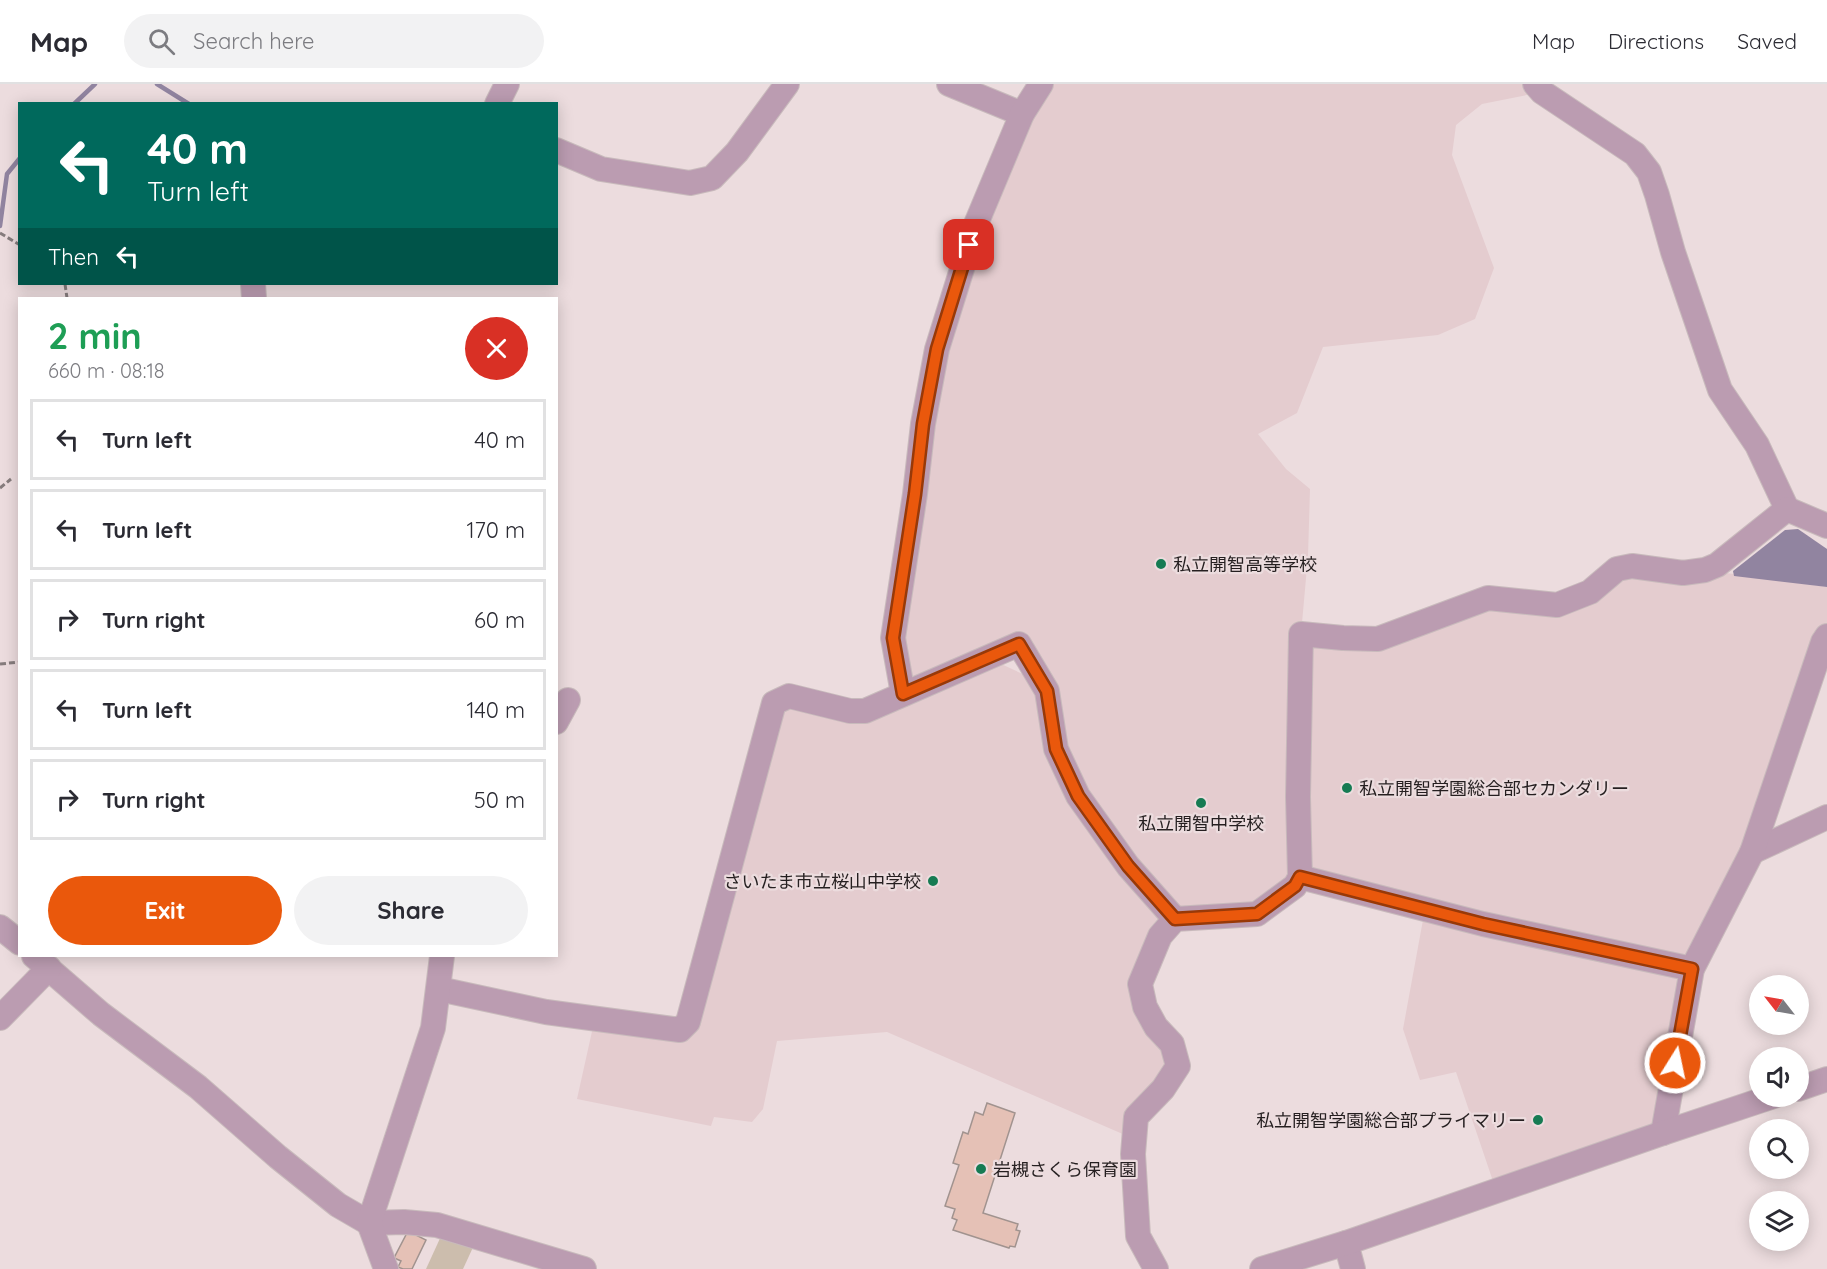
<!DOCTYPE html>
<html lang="en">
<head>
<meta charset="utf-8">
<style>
	body { margin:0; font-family:Quicksand,"Noto Sans JP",sans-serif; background:#f2f2f3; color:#2b2b33; height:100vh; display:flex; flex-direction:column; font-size:22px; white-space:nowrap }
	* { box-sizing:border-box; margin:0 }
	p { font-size:20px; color:#7c7c81 }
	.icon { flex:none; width:33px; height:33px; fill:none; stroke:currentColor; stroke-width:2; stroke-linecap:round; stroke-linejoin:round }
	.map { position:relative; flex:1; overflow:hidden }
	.details { position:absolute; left:18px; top:213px; width:540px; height:660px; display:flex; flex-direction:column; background:#fff; border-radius:0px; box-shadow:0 3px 15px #0003 }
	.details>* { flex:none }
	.top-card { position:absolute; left:18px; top:18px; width:540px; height:183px; border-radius:0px; box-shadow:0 3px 15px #0003; background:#00695c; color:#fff; overflow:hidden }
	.needle { width:39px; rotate:301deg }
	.buttons { position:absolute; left:1749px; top:891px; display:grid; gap:12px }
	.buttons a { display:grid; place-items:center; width:60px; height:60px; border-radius:50%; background:#fff; box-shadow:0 3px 15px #0003; font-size:30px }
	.pin { position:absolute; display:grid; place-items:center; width:51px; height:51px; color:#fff; margin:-26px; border-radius:12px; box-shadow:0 3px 9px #0006 }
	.me { position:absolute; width:66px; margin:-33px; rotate:10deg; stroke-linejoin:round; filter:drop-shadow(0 0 4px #0008) }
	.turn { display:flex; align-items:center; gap:21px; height:126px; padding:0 30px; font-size:27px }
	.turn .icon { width:78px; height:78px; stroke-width:2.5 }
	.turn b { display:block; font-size:42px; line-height:51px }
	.then { display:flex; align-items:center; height:57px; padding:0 30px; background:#0003; gap:12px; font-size:22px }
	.round { display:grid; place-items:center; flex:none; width:63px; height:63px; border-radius:32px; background:#f2f2f3 }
	.head { display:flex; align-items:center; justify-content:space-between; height:102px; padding:0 30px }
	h1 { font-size:36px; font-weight:700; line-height:45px; color:#1e9e55 }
	.cta { display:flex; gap:12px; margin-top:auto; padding:12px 30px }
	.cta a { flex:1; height:69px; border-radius:36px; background:#ea580c; color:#fff; font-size:24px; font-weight:700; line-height:69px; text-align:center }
	.cta a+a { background:#f2f2f3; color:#2b2b33 }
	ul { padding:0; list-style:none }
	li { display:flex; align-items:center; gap:18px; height:81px; margin:0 12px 9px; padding:0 18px; border:3px solid #e1e1e2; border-radius:0px }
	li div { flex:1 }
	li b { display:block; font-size:22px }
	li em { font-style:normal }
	header { display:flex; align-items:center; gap:36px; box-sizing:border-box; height:84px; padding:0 30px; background:#fff; border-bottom:2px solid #e1e1e2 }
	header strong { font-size:28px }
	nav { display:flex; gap:33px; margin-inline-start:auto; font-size:21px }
	.search { width:420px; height:54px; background:#f2f2f3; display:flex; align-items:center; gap:15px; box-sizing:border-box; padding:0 21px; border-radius:33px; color:#7c7c81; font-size:22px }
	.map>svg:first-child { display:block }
</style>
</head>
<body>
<header>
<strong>Map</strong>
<div class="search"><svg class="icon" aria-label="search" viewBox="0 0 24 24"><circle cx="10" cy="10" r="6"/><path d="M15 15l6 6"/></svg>Search here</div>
<nav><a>Map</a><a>Directions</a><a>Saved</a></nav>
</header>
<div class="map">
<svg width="1827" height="1185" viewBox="0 0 1827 1185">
	<rect width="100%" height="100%" fill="#ecdcde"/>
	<g fill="#e4cccf">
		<path d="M1041,0h493l8,8 -60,12 -26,21 -4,30 42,113 -19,51 -37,16 -115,12 -26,66 -39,21 28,35 24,20 -2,67 -7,78 42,4 145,-40 79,4 50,-33 88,1 122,17v49l-75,216 -60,117 -29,164 -167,57 -40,-118 -36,8 -17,-51 22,-120 -125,-32 -43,37 -82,5 -97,-123 -59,-152 -116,50 -10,-56 44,-289z"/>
		<path d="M999,579l28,13 12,19 13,64 109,147 -4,28 -16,32 32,91 -48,78 -238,-103 -110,9 -14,68 -11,13 -38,-5 -3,9 -134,-27 16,-72 94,12 89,-334 88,16z"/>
	</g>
	<path fill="#ccbdad" d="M442,1150l33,9 -12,26h-37z"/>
	<path fill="#9184a0" d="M1798,445l29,20v38l-93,-11 -1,-5 52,-41z"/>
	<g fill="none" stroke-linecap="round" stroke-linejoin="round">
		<g stroke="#9184a0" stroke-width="4.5">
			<path d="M157,0l32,20"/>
			<path d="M74,20l21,-20"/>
			<path d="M0,142l7,-52 13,-16"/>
		</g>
	</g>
	<g fill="#e5c1b6" stroke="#a1938f" stroke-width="1.5">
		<path d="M987,1019l28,10 -32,100 35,11 -2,6 4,1 -5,16 -5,-1 -1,2 -56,-18 4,-10 -5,-2 3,-9 -10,-3 14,-41 -6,-2 10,-31 5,2 7,-22 8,3z"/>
		<path d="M408,1147l18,9 -14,29h-9l-5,-2 3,-6 -7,-3z"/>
	</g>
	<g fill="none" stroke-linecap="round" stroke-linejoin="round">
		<g stroke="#c8babc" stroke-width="26">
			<g id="minor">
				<path d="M949,0l73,30"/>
				<path d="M1535,0l7,8 93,62 14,18 8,23 16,57 47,138 37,55 30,64"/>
				<path d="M497,20l10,-20"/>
				<path d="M556,66l45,19 89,14 22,-5 25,-26 50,-68"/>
				<path d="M253,200l1,14"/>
				<path d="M903,610l-10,-56 22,-144 8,-70 14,-75 39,-125 46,-110 19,-30"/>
				<path d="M556,638l12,-22"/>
				<path d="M1752,768l75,-35"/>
				<path d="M1300,793l183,47 209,45"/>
				<path d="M0,843l20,16"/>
				<path d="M34,872l67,58 97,73 80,70 60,48 31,18 35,-1 33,3 147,44"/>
				<path d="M439,905l107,23 134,18 8,-8 86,-319 15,-7 61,15h15l154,-67 28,47 9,58 22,47 50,70 47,53"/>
				<path d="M0,934l49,-50"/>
				<path d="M1798,1005l29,-10"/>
				<path d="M1663,1049l29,-164 60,-117 71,-210 4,-6"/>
				<path d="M1346,1159l7,26"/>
				<path d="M386,1185l-17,-46 64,-195 9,-72"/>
				<path d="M1156,1185l-18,-33 -5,-82 3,-37 27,-28 15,-23 -6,-22 -16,-17 -11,-20 -5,-23 20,-48 15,-17 82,-5 38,-28 5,-9 -2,-80 3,-163 42,4 35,1 110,-41 69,7 33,-13 27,-23 15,-3 51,7 22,-3 12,-5 70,-56 40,17"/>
				<path d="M1262,1185l84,-26 317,-110 111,-37"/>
			</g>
		</g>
		<g stroke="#867c7d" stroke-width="3" stroke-dasharray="6 3" stroke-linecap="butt">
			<path d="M0,149l20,12"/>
			<path d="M65,200l2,14"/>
			<path d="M0,404l11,-9"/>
			<path d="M0,580l20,-2"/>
		</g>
		<use href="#minor" stroke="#bb9cb1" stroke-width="24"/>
	</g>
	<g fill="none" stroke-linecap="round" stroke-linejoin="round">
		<g stroke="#983908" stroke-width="15">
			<path id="route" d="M969,161l-32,104 -14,75 -8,70 -22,144 10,56 116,-50 28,47 9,58 22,47 50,70 47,53 82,-5 38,-28 5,-9 183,47 209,45 -17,94"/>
		</g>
		<use href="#route" stroke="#ea580c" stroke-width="10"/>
	</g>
	<g fill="#167b53" stroke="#ecdcde" stroke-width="2">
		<circle cx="1161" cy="480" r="6"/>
		<circle cx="1347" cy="704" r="6"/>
		<circle cx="1201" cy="719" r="6"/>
		<circle cx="933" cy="797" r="6"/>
		<circle cx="1538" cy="1036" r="6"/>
		<circle cx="981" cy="1085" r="6"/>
	</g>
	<g text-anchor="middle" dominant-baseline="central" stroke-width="4.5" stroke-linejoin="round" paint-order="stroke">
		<g font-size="18" fill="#251f20" stroke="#ecdcde" text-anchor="start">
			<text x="1173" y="480">私立開智高等学校</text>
			<text x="1359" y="704">私立開智学園総合部セカンダリー</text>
			<text x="1201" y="739" text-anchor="middle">私立開智中学校</text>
			<text x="921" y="797" text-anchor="end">さいたま市立桜山中学校</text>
			<text x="1526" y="1036" text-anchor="end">私立開智学園総合部プライマリー</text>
			<text x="993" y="1085">岩槻さくら保育園</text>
		</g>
	</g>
</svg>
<div class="buttons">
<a><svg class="needle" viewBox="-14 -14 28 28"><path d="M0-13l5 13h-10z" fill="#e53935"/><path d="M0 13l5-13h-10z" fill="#7c7c81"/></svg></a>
<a><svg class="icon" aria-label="sound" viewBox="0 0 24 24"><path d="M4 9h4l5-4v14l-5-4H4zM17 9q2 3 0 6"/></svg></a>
<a><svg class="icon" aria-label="search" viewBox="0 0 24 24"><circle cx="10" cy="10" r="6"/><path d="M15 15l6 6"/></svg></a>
<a><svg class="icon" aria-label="layers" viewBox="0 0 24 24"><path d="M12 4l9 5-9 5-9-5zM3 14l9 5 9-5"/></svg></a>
</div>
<div class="pin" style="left:969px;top:161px;background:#d93025"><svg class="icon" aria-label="arrive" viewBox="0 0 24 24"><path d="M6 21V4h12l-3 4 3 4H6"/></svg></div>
<svg class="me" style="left:1675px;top:979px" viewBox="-20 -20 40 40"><circle r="17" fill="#ea580c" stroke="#fff" stroke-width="3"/><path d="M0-11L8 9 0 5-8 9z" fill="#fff"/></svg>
<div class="top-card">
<div class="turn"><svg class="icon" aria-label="left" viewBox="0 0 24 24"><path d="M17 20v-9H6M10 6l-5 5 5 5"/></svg><div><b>40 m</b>Turn left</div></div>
<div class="then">Then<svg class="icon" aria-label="left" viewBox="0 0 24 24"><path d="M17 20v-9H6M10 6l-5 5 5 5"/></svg></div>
</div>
<section class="details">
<div class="head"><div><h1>2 min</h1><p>660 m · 08:18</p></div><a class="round" style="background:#d93025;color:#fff"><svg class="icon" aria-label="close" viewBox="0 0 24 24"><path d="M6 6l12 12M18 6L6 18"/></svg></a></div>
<ul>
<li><svg class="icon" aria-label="left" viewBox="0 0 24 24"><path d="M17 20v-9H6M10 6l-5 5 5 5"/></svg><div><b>Turn left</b></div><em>40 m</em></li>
<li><svg class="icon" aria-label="left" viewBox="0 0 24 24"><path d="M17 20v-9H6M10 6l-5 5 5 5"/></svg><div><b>Turn left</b></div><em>170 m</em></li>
<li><svg class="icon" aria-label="right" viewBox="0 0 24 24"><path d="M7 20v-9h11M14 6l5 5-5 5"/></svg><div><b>Turn right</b></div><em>60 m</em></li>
<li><svg class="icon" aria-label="left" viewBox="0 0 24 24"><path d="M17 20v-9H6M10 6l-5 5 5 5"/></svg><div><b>Turn left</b></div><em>140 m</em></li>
<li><svg class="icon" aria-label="right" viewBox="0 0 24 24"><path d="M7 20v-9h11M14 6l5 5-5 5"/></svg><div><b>Turn right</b></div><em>50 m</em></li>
</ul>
<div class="cta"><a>Exit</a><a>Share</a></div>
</section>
</div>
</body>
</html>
